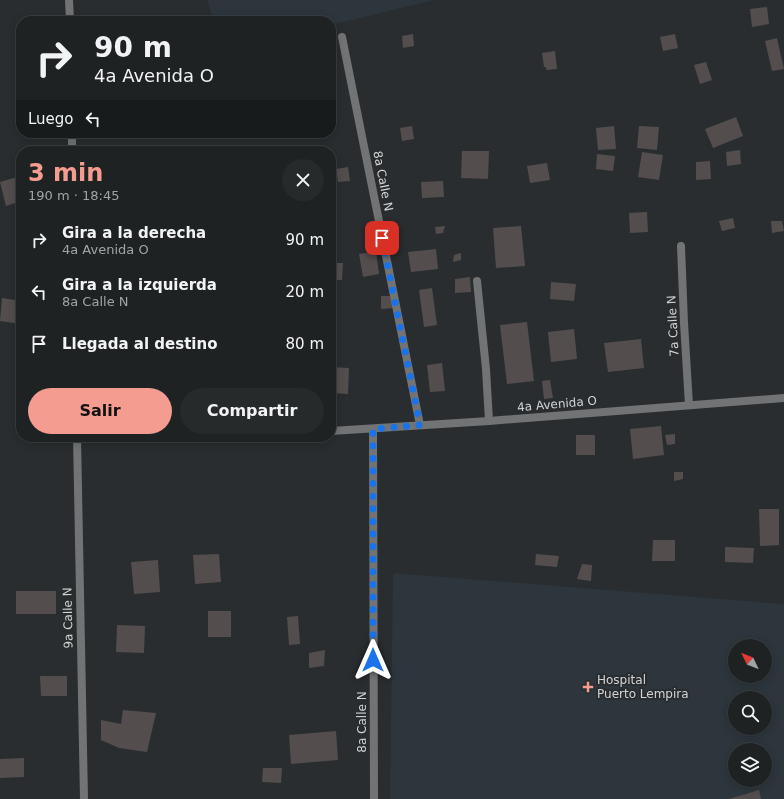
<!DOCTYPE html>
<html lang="es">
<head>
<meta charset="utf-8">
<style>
	body { margin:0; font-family:"DejaVu Sans",sans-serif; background:#272a2b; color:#f1f3f6; height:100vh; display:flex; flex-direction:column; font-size:15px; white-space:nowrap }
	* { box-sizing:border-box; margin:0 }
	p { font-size:13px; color:#a1a4a6 }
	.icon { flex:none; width:22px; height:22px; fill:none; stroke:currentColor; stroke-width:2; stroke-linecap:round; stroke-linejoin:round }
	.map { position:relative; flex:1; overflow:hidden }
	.details { position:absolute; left:16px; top:146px; width:320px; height:296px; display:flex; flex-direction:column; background:#1f2223; border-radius:16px; box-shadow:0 2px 10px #0003,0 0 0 1px #3c3f41 }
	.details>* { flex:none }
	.banner { position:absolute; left:16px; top:16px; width:320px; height:122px; border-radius:16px; box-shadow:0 2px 10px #0003,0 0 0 1px #3c3f41; background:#1f2223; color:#f1f3f6; overflow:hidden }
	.needle { width:26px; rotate:313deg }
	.buttons { position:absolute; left:728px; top:639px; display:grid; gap:8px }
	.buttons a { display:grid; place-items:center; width:44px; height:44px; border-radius:50%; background:#1f2223; box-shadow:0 2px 10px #0003,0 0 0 1px #3c3f41; font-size:20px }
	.pin { position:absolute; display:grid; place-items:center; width:34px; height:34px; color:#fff; margin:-17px; border-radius:8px; box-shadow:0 2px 6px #0006 }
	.me { position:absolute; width:44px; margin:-22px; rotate:0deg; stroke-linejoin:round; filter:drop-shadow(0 0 3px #0008) }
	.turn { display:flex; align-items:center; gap:14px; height:84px; padding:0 12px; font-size:18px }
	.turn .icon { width:52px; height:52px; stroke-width:2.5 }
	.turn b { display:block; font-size:28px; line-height:34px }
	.then { display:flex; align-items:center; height:38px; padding:0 12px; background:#0003; gap:8px; font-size:15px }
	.round { display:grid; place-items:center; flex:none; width:42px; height:42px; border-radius:21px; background:#272a2b }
	.overview { display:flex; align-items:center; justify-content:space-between; height:68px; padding:0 12px }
	h1 { font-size:24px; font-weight:800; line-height:30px; color:#f59c91 }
	.button { display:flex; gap:8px; margin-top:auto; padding:8px 12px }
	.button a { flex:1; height:46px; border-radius:24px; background:#f59c91; color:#111; font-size:16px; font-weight:800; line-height:46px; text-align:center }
	.button a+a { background:#272a2b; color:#f1f3f6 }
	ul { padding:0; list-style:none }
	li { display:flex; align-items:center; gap:12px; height:52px; padding:0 12px }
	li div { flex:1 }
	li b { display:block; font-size:15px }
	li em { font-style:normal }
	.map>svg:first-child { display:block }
</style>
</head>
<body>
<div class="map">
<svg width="784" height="799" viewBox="0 0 784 799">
	<rect width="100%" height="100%" fill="#292d2f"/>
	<g fill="#2c363c" fill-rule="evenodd">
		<path d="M207,0h227l-103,25v-4h-117z"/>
		<path d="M393,573l391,31v195h-394zM735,646h30v30h-30zM735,698h30v30h-30zM735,750h30v30h-30z"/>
	</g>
	<g fill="#534e4d">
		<path d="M767,7l2,17 -17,3 -2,-18z"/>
		<path d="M413,34l1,12 -11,2 -1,-12z"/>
		<path d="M675,34l3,14 -15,3 -3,-14z"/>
		<path d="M777,38l7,31 -12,2 -7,-30z"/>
		<path d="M555,51l2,18 -11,1v-3h-2l-2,-14z"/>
		<path d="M706,62l6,18 -12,4 -6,-19z"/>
		<path d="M736,117l7,19 -30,12 -8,-19z"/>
		<path d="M412,126l2,13 -12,2 -2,-13z"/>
		<path d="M614,126l2,23 -18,1 -2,-22z"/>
		<path d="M639,126l20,1 -2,23 -20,-2z"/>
		<path d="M304,145v6h-20v-5z"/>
		<path d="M740,150l1,14 -14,2 -1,-14z"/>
		<path d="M462,151h27l-1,28 -27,-1z"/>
		<path d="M642,152l21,3 -4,25 -21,-3z"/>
		<path d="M597,154l18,2 -2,15 -17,-2z"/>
		<path d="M710,161l1,18 -15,1v-18z"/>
		<path d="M547,163l3,17 -20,3 -3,-17z"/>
		<path d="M348,167l2,14 -12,1 -2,-13z"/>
		<path d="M21,176v25l-15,5 -6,-24z"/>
		<path d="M443,181l1,16 -22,1 -1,-16z"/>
		<path d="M647,212l1,20 -18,1 -1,-20z"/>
		<path d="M733,218l2,10 -13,3 -3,-10z"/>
		<path d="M771,221h11l2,10 -12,2z"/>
		<path d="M445,226l-2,7 -7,1 -1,-7z"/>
		<path d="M521,226l4,40 -29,2 -3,-40z"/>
		<path d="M436,249l2,20 -27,3 -3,-20z"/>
		<path d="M376,251l3,23 -16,3 -4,-23z"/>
		<path d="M461,253v7l-8,2 1,-7z"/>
		<path d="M331,263h12l-1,17h-11z"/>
		<path d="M470,277l1,15 -16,1v-14z"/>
		<path d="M551,282l25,2 -2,17 -24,-2z"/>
		<path d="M432,288l5,37 -13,2 -5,-37z"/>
		<path d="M381,296h13v12l-13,1z"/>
		<path d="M2,298l19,3v23l-21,-3z"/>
		<path d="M527,322l7,59 -27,3 -7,-59z"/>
		<path d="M574,329l3,30 -26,3 -3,-30z"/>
		<path d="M641,339l3,29 -36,4 -4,-29z"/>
		<path d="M442,363l3,28 -15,1 -3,-27z"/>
		<path d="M331,367l18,1 -1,26 -17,-1z"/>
		<path d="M550,380l3,18 -9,1 -2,-18z"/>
		<path d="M661,426l3,29 -31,4 -3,-30z"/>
		<path d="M675,434v10l-8,1 -2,-10z"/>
		<rect x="576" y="435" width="19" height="20"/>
		<path d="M674,472h9v7l-9,2z"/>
		<path d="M759,509h20v36l-19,1z"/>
		<path d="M653,540h22v21h-23z"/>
		<path d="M725,547l29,1 -1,15 -28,-1z"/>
		<path d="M219,554l2,28 -26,2 -2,-29z"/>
		<path d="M536,554l23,2 -2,11 -22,-2z"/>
		<path d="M158,560l2,32 -26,2 -3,-32z"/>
		<path d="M582,564l10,1 -1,16 -14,-2z"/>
		<rect x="16" y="591" width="40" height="23"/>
		<rect x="208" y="611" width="23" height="26"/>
		<path d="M298,616l2,28 -11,1 -2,-28z"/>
		<path d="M117,625l28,1 -1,27 -28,-1z"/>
		<path d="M325,650l-1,16 -15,2v-15z"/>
		<path d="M40,676h27v20h-26z"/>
		<path d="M123,710l33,3 -9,39 -28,-4 -18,-8v-20l20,4z"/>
		<path d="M336,731l2,29 -47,4 -2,-29z"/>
		<path d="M24,758v19l-24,1v-19z"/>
		<path d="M263,768h19l-1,15 -19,-1z"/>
		<path d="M759,790l2,9h-32z"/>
	</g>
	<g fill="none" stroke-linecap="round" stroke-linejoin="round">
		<g stroke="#717375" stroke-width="8">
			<path d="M69,0l1,21"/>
			<path d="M342,37l78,388"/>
			<path d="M72,133v18"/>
			<path d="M681,246l3,77 5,82"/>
			<path d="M477,281l9,88 3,52"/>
			<path d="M373,429l1,370"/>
			<path d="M331,431l158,-10 295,-23"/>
			<path d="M77,437l7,362"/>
			<path d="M77,439l71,-2"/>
		</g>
	</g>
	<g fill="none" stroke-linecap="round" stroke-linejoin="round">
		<path stroke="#1a73e8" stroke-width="7" stroke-dasharray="0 12.6" d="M373,660v-231l47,-4 -38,-187"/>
	</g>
	<path fill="#f59c91" stroke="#292d2f" stroke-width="1.5" d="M586 681h4v4h4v4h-4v4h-4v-4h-4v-4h4z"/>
	<g text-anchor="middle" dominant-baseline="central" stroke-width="4" stroke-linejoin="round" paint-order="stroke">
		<g font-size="12" fill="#d1d3d5" stroke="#292d2f">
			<text transform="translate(383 181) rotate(79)">8a Calle N</text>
			<text transform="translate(673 326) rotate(-93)">7a Calle N</text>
			<text transform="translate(557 404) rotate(-5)">4a Avenida O</text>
			<text transform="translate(68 618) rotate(-91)">9a Calle N</text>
			<text transform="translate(362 722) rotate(-90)">8a Calle N</text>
		</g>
		<g font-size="12" fill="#d1d3d5" stroke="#292d2f" text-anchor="start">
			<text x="597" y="680">Hospital<tspan x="597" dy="14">Puerto Lempira</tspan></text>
		</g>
	</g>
</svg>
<div class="buttons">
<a><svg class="needle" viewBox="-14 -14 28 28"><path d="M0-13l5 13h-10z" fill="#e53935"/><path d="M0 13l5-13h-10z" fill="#a1a4a6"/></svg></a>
<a><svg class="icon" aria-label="search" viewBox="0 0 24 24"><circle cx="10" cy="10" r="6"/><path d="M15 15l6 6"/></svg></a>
<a><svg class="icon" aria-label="layers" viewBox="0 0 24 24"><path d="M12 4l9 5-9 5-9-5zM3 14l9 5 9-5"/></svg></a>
</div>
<div class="pin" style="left:382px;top:238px;background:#d93025"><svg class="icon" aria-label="arrive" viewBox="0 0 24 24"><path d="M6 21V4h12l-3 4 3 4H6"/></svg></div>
<svg class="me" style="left:373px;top:660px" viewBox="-20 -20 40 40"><path d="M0-17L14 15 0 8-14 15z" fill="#1a73e8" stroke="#fff" stroke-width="4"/></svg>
<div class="banner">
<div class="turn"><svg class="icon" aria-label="right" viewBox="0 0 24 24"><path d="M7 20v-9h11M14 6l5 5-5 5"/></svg><div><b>90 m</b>4a Avenida O</div></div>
<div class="then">Luego<svg class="icon" aria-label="left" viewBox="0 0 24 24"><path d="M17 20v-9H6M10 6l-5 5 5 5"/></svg></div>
</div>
<section class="details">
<div class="overview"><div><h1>3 min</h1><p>190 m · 18:45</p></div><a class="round"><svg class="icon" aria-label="close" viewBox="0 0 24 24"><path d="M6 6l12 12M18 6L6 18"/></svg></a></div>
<ul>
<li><svg class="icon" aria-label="right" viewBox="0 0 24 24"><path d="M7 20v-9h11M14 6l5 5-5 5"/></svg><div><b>Gira a la derecha</b><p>4a Avenida O</p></div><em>90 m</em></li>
<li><svg class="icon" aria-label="left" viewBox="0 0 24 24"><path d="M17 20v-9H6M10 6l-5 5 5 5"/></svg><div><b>Gira a la izquierda</b><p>8a Calle N</p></div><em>20 m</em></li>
<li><svg class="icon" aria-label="arrive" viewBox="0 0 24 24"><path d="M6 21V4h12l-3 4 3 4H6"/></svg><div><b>Llegada al destino</b></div><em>80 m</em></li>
</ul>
<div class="button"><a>Salir</a><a>Compartir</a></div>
</section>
</div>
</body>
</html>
